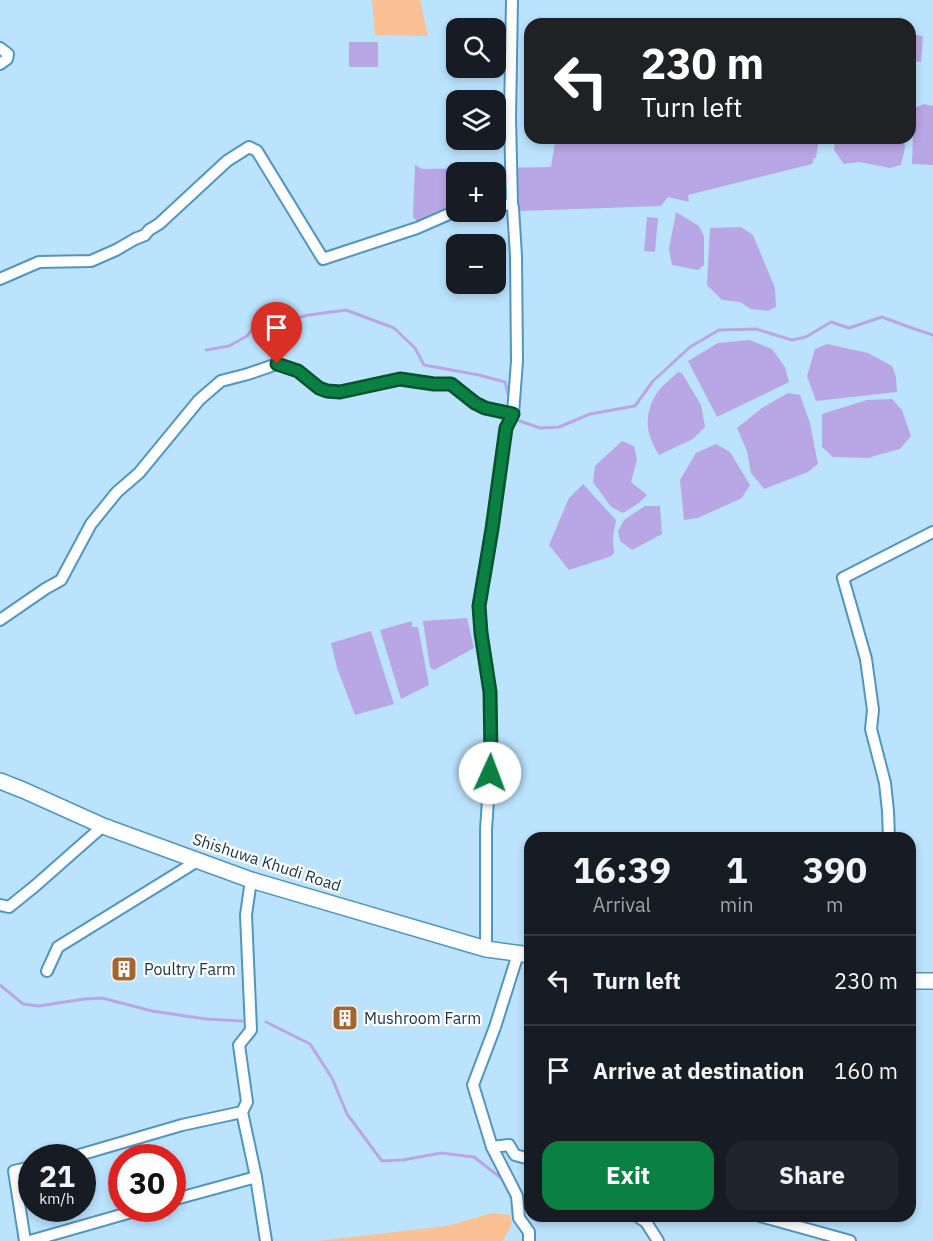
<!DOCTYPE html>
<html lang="en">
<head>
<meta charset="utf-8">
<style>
	body { margin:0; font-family:"IBM Plex Sans",sans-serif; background:#20242c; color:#f1f3f6; height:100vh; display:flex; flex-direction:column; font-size:22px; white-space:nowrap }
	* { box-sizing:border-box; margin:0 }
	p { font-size:20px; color:#9ea1a6 }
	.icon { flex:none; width:33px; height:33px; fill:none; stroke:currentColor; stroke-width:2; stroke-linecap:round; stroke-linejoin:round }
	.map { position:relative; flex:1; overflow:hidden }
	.sheet { position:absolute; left:524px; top:832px; width:392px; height:390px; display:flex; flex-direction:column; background:#171b24; border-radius:18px; box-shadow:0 3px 9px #0003 }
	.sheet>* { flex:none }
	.guide { position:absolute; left:524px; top:18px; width:392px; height:126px; border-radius:18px; box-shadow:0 3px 9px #0003; background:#202124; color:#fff; overflow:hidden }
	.buttons { position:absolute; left:446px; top:18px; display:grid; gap:12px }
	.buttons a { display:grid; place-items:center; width:60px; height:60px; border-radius:12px; background:#171b24; box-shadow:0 3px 9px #0003; font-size:30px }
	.speed { position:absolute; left:18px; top:1144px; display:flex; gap:12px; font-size:30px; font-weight:700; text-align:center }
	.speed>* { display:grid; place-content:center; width:78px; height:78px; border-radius:50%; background:#171b24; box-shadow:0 3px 9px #0003; line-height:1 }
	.speed small { font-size:15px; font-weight:400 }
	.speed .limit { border:9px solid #d22; background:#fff; color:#111 }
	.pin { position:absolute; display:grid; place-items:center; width:51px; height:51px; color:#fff; margin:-62px -26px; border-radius:50% 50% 50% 0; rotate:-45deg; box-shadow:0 0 6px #0007 }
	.pin .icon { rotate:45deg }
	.me { position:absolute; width:66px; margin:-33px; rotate:2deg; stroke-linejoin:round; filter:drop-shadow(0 0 4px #0008) }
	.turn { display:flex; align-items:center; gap:21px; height:126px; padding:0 18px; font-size:27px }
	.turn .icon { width:78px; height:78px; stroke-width:2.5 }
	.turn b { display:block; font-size:42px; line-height:51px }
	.eta { display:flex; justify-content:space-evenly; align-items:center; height:102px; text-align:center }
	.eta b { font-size:36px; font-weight:700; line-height:42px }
	.button { display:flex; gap:12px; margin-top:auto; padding:12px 18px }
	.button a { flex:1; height:69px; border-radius:18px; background:#0b8043; color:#fff; font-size:24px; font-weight:700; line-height:69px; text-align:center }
	.button a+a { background:#20242c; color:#f1f3f6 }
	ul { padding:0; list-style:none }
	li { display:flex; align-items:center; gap:18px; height:90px; padding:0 18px; border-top:2px solid #363941 }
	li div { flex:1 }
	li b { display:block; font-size:22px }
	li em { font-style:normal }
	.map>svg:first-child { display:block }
</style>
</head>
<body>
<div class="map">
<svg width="933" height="1241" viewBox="0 0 933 1241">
	<rect width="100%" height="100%" fill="#bbe3fe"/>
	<g fill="#fbc094">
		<path d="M372,0h48l8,36 -53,-1z"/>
		<path d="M492,1213l18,2 2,9 -9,17h-185l129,-15z"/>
	</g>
	<g fill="#b9a6e5">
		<path d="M909,34l14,2 -2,26 -12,-2z"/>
		<rect x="349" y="42" width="29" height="25"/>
		<path d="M924,104l9,2v59l-21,-1 2,-56z"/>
		<path d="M568,138h251l-3,20h-2l-2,6 -124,31 1,7 -21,-5 -7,9 -140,5 -26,-2v-37h-39v40h7l-41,15 -9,-10 2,-52 7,4 129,-2 4,-25 12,-2z"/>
		<path d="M835,138h69l1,10 -4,17 -11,3 -31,-6 -15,2 -10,-14z"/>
		<path d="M676,212l23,14 5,10v29l-6,5 -26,-5 -3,-16z"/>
		<path d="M647,217l11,1 -3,34 -11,-1z"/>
		<path d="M741,227l12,8 22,53 1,19 -8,4 -17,-2 -11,-7 -18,-2 -15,-15 3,-57z"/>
		<path d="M749,340l23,9 13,18 4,15 -72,35 -29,-56 30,-18z"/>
		<path d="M827,344l41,9 24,13 4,11 1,15 -81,9 -9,-25 8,-27z"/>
		<path d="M678,372l4,1 19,32 4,22 -12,12 -34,16c-12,-19 -16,-37 -4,-59 5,-9 16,-17 23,-24z"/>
		<path d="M788,393l12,2 10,28 8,41 -10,8 -44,17 -13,-16 -4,-22 -10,-23 25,-20z"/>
		<path d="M892,399l10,11 9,26 -11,13 -32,9 -35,-1 -11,-10v-33l45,-14z"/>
		<path d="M622,441l12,5 3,14 -6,22 16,13 -8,8 -16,10 -12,-6 -18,-25 2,-16z"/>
		<path d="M716,444l14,8 20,33 -8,13 -44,20 -14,2 -4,-40 16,-27z"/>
		<path d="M583,484l33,36 -3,16 1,18 -5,3 -40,13 -20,-25 20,-47z"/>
		<path d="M645,506h15l2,28 -30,16 -12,-9 -2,-10 6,-11z"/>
		<path d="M467,618l7,30 -40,22 -4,-3 -7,-46z"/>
		<path d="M412,621v6h6l11,58 -28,14 -21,-69z"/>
		<path d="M371,631l23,73 -39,11 -18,-47 -6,-25z"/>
	</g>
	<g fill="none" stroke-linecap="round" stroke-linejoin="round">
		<g stroke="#b9a6e5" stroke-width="3">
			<path d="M206,350l23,-4 18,-10 11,-14 13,-13 17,11 21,-5 37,-5 48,18 21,20 9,17 55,10 26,7 4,16"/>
			<path d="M517,420l23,8 19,-1 31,-13 45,-8 18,-25 37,-34 29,-17 37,-1 36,11 14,-3 25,-15 18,6 33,-11 24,9 27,9"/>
			<path d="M0,985l23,19 16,2 45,-7 18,-1 50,13 54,8 36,2"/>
			<path d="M266,1022l44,22 22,34 15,36 35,47 21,-1 38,-7 33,4 31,24"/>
		</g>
		<g stroke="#5295bf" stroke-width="14">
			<g id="street">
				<path d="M0,48l8,6 -1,5 -7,5"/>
				<path d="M495,206l17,-2"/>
				<path d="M0,279l39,-17 52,-1 25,-11 19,-11 10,-4 4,-5 10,-6 68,-63 22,-14 8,4 66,108 94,-31 39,-17"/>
				<path d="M0,620l45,-31 16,-9 30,-56 26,-32 22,-19 60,-73 22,-19 27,-7 29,-10 21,7 21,17 8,3 13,1 60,-13 34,5h17l24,19 10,5 28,6"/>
				<path d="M889,838l-1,-27 -3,-28 -14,-54 2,-19 -7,-51 -23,-81 90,-46"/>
				<path d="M0,905l9,2 26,-21 68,-60"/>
				<path d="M909,940v19"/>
				<path d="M486,949v-119l5,-76 -1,-63 -9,-58 -2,-27 13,-77 14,-101 7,-14 4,-53 -1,-105 -3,-48 -1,-4 -2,-86 2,-118"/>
				<path d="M518,954l-23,73 -22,58 19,62 25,49 2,22 10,14v9"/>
				<path d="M47,971l11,-24 141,-87"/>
				<path d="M242,1112l14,65"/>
				<path d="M492,1147l17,-2 6,10 15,4"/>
				<path d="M69,1158l113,-33 60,-13 5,-10 -8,-57 12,-15 -5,-115 5,-35"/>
				<path d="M172,1200l84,-23 10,64"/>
				<path d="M637,1216l9,6 12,19"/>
				<path d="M760,1216l90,25"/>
				<path d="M25,1241l-11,-70 18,-4"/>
				<path d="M30,1241l112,-32"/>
			</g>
		</g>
		<g stroke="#5295bf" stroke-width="18">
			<g id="secondary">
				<path d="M0,781l23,9 80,36 148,54 235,69 44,6"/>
				<path d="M909,981h24"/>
			</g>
		</g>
		<use href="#street" stroke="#fff" stroke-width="10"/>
		<use href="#secondary" stroke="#fff" stroke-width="15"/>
	</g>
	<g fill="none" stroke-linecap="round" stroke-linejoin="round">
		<g stroke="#07532c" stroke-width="15">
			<path id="route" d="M277,364l21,7 21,17 8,3 13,1 60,-13 34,5h17l24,19 10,5 28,6 -7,14 -14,101 -13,77 2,27 9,59 1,62 -1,19"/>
		</g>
		<use href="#route" stroke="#0b8043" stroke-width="10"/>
	</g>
	<defs>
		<g id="building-square" transform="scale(1.35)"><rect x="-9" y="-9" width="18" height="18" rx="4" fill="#a6652f" stroke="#fefefe"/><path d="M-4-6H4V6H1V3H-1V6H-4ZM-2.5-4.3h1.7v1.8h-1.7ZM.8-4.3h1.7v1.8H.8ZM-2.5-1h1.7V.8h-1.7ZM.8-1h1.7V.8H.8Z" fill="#fff"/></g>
	</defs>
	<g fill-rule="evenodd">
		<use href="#building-square" x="124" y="969"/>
		<use href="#building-square" x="345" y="1018"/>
	</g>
	<g text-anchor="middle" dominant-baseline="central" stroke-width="4.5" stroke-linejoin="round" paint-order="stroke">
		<g font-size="16" fill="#173445" stroke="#fefefe">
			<text transform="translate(267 862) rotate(18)">Shishuwa Khudi Road</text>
		</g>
		<g font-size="16" fill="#173445" stroke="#fefefe" text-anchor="start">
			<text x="144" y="969">Poultry Farm</text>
			<text x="364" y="1018">Mushroom Farm</text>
		</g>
	</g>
</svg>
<div class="buttons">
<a><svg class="icon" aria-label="search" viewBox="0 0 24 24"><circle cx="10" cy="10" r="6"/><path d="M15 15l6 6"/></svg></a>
<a><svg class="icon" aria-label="layers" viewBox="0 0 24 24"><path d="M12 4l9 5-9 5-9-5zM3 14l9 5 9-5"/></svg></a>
<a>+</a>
<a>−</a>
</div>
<div class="speed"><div>21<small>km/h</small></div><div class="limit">30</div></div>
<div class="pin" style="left:277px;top:364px;background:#d93025"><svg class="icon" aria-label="arrive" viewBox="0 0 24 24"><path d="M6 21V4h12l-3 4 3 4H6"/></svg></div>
<svg class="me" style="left:490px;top:773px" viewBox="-20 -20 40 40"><circle r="19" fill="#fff"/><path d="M0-13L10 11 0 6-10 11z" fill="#0b8043"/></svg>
<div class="guide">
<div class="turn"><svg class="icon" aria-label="left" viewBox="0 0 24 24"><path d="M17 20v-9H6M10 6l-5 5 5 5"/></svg><div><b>230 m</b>Turn left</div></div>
</div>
<section class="sheet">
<div class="eta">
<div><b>16:39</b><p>Arrival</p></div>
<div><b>1</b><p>min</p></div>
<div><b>390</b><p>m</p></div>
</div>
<ul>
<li><svg class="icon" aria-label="left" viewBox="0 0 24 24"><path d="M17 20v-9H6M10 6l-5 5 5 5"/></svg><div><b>Turn left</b></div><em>230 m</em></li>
<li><svg class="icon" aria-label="arrive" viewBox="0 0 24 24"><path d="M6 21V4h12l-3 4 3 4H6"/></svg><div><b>Arrive at destination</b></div><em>160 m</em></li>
</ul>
<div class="button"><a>Exit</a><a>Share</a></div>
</section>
</div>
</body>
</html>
